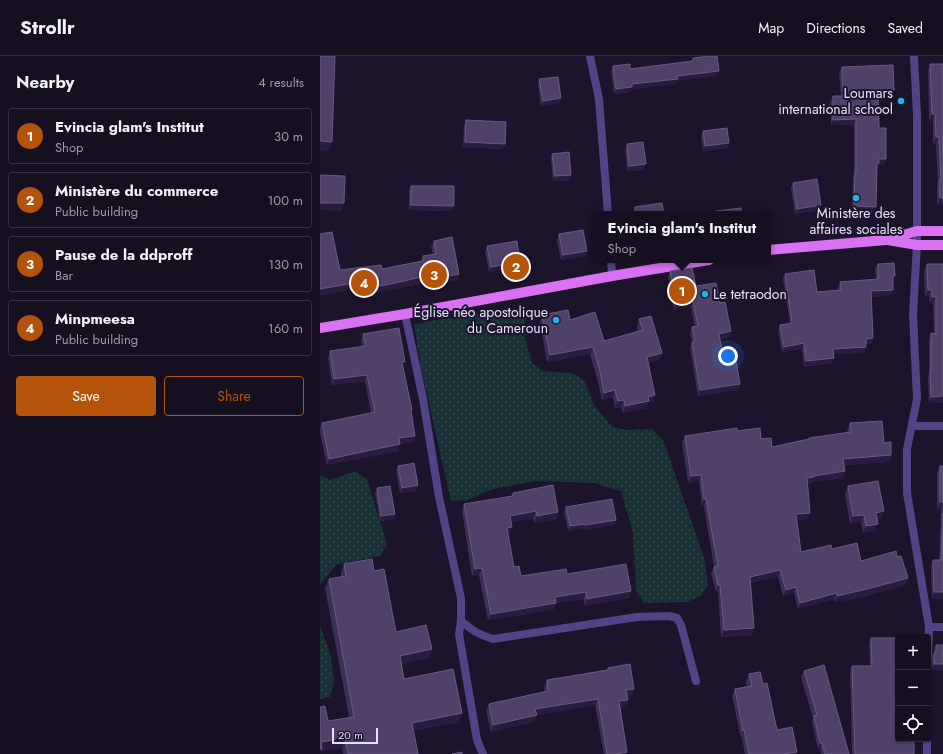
<!DOCTYPE html>
<meta charset="utf-8">
<style>
body{margin:0;font-family:Jost,sans-serif;background:#1e1829;color:#f1f3f6}
.controls{position:absolute;right:12px;bottom:12px;display:grid;overflow:hidden;border-radius:4px;box-shadow:0 1px 3px #0004}
.controls button{width:36px;height:36px;display:grid;place-items:center;padding:0;border:0;border-bottom:1px solid #342f3e;background:#150f20;color:#f1f3f6;font:20px sans-serif}
.scale{position:absolute;left:12px;bottom:10px;width:46px;box-sizing:border-box;padding-left:4px;border:2px solid #e8e0fc;border-top:0;font-size:11px;line-height:14px;white-space:nowrap;color:#e8e0fc;-webkit-text-stroke:3px #1c142b;paint-order:stroke}
.you{position:absolute;left:408px;top:300px;width:14px;height:14px;margin:-10px;border:3px solid #fff;border-radius:50%;background:#1a73e8;box-shadow:0 0 0 6px #1a73e833}
.badge{display:grid;place-items:center;width:26px;height:26px;border-radius:50%;background:#b45309;color:#fff;font-size:13px;font-weight:700}
.pin{position:absolute;translate:-50% -50%;border:2px solid #fff;box-shadow:0 1px 4px #0006}
.popup{position:absolute;left:273px;top:155px;width:178px;height:52px;box-sizing:border-box;display:grid;place-content:center;border-radius:4px;background:#150f20;filter:drop-shadow(0 1px 3px #0005);font-size:13px;white-space:nowrap;color:#9d9ca5}
.popup b{font-size:15px;color:#f1f3f6}
.popup::after{content:'';position:absolute;left:50%;top:100%;margin-left:-8px;border:8px solid transparent;border-top-color:#150f20}
.list{margin:0;padding:0;list-style:none}
h2{display:flex;justify-content:space-between;align-items:center;height:52px;margin:0;padding:0 16px;font-size:17px}
h2 small{font-size:13px;font-weight:400;color:#9d9ca5}
.list li{display:grid;grid-template-columns:26px 1fr auto;gap:12px;align-items:center;box-sizing:border-box;height:56px;margin:0 8px 8px;padding:0 8px;border:1px solid #342f3e;border-radius:4px}
.list b{display:block;font-size:15px;white-space:nowrap}
.list p{margin:0;font-size:13px;white-space:nowrap;color:#9d9ca5}
.list em{font-size:13px;font-style:normal;color:#9d9ca5}
.actions{display:flex;gap:8px;padding:12px 16px}
.actions a{flex:1;padding:9px 0;border:1px solid #b45309;border-radius:4px;text-align:center;font-size:14px;color:#b45309}
.actions .main{background:#b45309;color:#fff}
.icon{flex:none;width:22px;height:22px;fill:none;stroke:currentColor;stroke-width:2;stroke-linecap:round;stroke-linejoin:round}
.map{position:relative;flex:none;width:623px;height:698px;overflow:hidden}
header{display:flex;align-items:center;gap:24px;box-sizing:border-box;height:56px;padding:0 20px;background:#150f20;border-bottom:1px solid #342f3e}
header strong{font-size:19px}
nav{display:flex;gap:22px;margin-inline-start:auto;font-size:14px}
main{display:flex}
aside{flex:1;background:#150f20}
.map>svg:first-child{display:block}
.green{fill:url(#green-dots)}
.lines{fill:none;stroke-linecap:round;stroke-linejoin:round}
.street{stroke:#514386;stroke-width:8}
.primary{stroke:#d971f3;stroke-width:10}
.wall{fill:#3e2e56}
.shaded-wall{fill:#291c3e}
.building{fill:#504168;stroke:#685a7f}
.poi-dot{fill:#1db4ec;stroke:#1c142b;stroke-width:1.5}
.labels{text-anchor:middle;stroke-width:4;stroke-linejoin:round;paint-order:stroke}
.poi-label{font-size:14px;fill:#e8e0fc;stroke:#1c142b;text-anchor:end}
</style>
<header>
<strong>Strollr</strong>
<nav><a>Map</a><a>Directions</a><a>Saved</a></nav>
</header>
<main>
<aside>
<h2>Nearby<small>4 results</small></h2>
<ul class="list">
<li><span class="badge">1</span><div><b>Evincia glam's Institut</b><p>Shop</p></div><em>30 m</em></li>
<li><span class="badge">2</span><div><b>Ministère du commerce</b><p>Public building</p></div><em>100 m</em></li>
<li><span class="badge">3</span><div><b>Pause de la ddproff</b><p>Bar</p></div><em>130 m</em></li>
<li><span class="badge">4</span><div><b>Minpmeesa</b><p>Public building</p></div><em>160 m</em></li>
</ul>
<div class="actions"><a class="main">Save</a><a>Share</a></div>
</aside>
<div class="map">
<svg width="623" height="698" viewBox="0 0 623 698">
<defs>
<pattern id="green-dots" width="8" height="8" patternUnits="userSpaceOnUse"><rect width="8" height="8" fill="#173135"/><path d="M2 2h.1M6 6h.1" fill="none" stroke="#2e4549" stroke-width="1.8" stroke-linecap="round"/></pattern>
</defs>
<rect width="100%" height="100%" fill="#1c142b"/>
<g class="green">
<path d="M 206,253 L 205,281 L 212,307 L 223,315 L 252,317 L 264,324 L 274,349 L 291,370 L 305,374 L 332,373 L 343,384 L 384,501 L 388,528 L 381,540 L 367,546 L 324,547 L 316,535 L 313,476 L 301,435 L 274,427 L 216,425 L 173,433 L 147,444 L 131,445 L 101,312 L 94,268 L 140,260 Z"/>
<path d="M 35,415 L 47,423 L 67,488 L 60,500 L 16,509 L 0,529 L 0,419 L 10,424 Z"/>
<path d="M 0,570 L 11,600 L 14,627 L 10,641 L 0,643 Z"/>
</g>
<g class="lines">
<g class="street">
<path d="M 270,0 L 279,43 L 288,158"/>
<path d="M 594,0 L 597,59 L 597,189 L 593,258 L 597,343 L 587,393 L 587,437 L 609,571 L 608,601"/>
<path d="M 291,204 L 292,220"/>
<path d="M 85,258 L 103,343 L 119,441 L 141,542 L 141,565 L 139,578 L 157,684 L 163,698"/>
<path d="M 592,370 L 623,370"/>
<path d="M 141,565 C 152,574 159,579 173,583 L 317,561 L 349,560 L 357,562 L 361,569 L 376,625"/>
<path d="M 609,571 L 623,571"/>
<path d="M 607,683 L 607,698"/>
</g>
<g class="primary">
<path d="M 568,184 L 597,189 L 623,189"/>
<path d="M 448,194 L 566,184 L 597,175 L 623,175"/>
<path d="M 0,272 L 85,258 L 292,220 L 389,204"/>
</g>
</g>
<g class="wall">
<path d="M 373,2 L 397,20 L 357,25 L 356,28 L 311,33 L 310,36 L 294,38 L 291,15 L 293,10 L 310,13 L 372,5 Z"/>
<path d="M 610,8 L 623,8 L 623,148 L 617,149 L 617,131 L 618,127 L 616,88 L 613,88 L 613,65 L 609,65 L 608,15 Z"/>
<path d="M 522,11 L 574,34 L 572,40 L 558,41 L 559,72 L 564,109 L 558,109 L 557,113 L 556,151 L 554,157 L 532,156 L 533,121 L 534,118 L 534,69 L 511,69 L 510,46 L 513,40 L 521,40 L 519,17 Z"/>
<path d="M 219,23 L 241,42 L 239,47 L 221,50 L 218,29 Z"/>
<path d="M 146,64 L 185,88 L 183,93 L 143,91 L 144,70 Z"/>
<path d="M 383,75 L 408,92 L 383,95 L 381,80 Z"/>
<path d="M 307,88 L 324,114 L 307,115 L 305,93 Z"/>
<path d="M 232,98 L 251,119 L 250,124 L 233,125 L 231,103 Z"/>
<path d="M 473,127 L 499,154 L 475,158 L 471,132 Z"/>
<path d="M 91,130 L 132,155 L 89,154 L 89,135 Z"/>
<path d="M 315,151 L 344,158 L 313,158 L 313,156 Z"/>
<path d="M 0,178 L 20,214 L 62,213 L 101,205 L 103,200 L 113,198 L 111,191 L 114,185 L 139,218 L 137,224 L 105,230 L 104,227 L 64,235 L 38,238 L 38,232 L 0,239 Z"/>
<path d="M 239,178 L 267,195 L 265,200 L 241,204 L 237,184 Z"/>
<path d="M 167,190 L 199,212 L 169,216 L 165,195 Z"/>
<path d="M 558,208 L 573,226 L 571,239 L 551,241 L 553,282 L 551,288 L 546,288 L 544,297 L 514,298 L 512,307 L 484,311 L 482,293 L 462,296 L 458,275 L 460,269 L 470,268 L 463,223 L 465,218 L 497,236 L 518,234 L 518,231 L 520,226 L 556,223 L 555,213 Z"/>
<path d="M 607,208 L 623,208 L 623,347 L 609,347 L 608,321 L 609,318 L 609,284 L 611,277 L 614,277 L 613,248 L 610,248 L 609,240 L 605,241 L 604,215 Z"/>
<path d="M 350,215 L 376,230 L 400,247 L 409,281 L 400,283 L 403,300 L 420,328 L 418,334 L 378,340 L 370,292 L 372,286 L 370,277 L 372,271 L 375,270 L 371,251 L 354,254 L 348,221 Z"/>
<path d="M 222,259 L 250,264 L 284,285 L 318,276 L 317,271 L 319,263 L 342,297 L 339,304 L 328,307 L 335,339 L 333,346 L 328,347 L 326,352 L 303,357 L 301,351 L 295,352 L 293,341 L 282,344 L 277,322 L 270,298 L 227,306 L 220,266 Z"/>
<path d="M 43,278 L 83,311 L 92,354 L 91,355 L 95,380 L 93,386 L 80,388 L 78,395 L 7,409 L 0,376 L 0,372 L 2,367 L 51,357 L 45,325 L 12,329 L 8,302 L 10,295 L 42,291 L 41,284 Z"/>
<path d="M 530,367 L 564,387 L 571,399 L 569,406 L 524,409 L 523,422 L 492,426 L 491,428 L 488,428 L 488,463 L 477,464 L 481,496 L 512,493 L 541,505 L 577,501 L 588,522 L 585,529 L 545,540 L 515,546 L 514,543 L 478,553 L 474,537 L 463,540 L 458,521 L 431,527 L 432,579 L 401,581 L 398,535 L 396,536 L 391,517 L 394,511 L 384,450 L 382,450 L 379,425 L 368,427 L 362,386 L 365,380 L 417,375 L 441,383 L 452,391 L 489,384 L 489,382 L 528,376 L 527,374 Z"/>
<path d="M 78,410 L 98,429 L 96,435 L 80,437 L 76,415 Z"/>
<path d="M 620,410 L 623,410 L 623,543 L 612,543 L 611,511 L 613,504 L 619,504 L 621,453 L 617,453 L 617,417 Z"/>
<path d="M 528,430 L 561,463 L 557,463 L 555,475 L 543,477 L 541,466 L 530,468 L 525,438 Z"/>
<path d="M 57,432 L 75,458 L 73,463 L 60,465 L 55,437 Z"/>
<path d="M 193,437 L 238,456 L 236,463 L 214,467 L 213,462 L 191,466 L 190,478 L 188,478 L 194,511 L 201,520 L 247,518 L 311,535 L 309,542 L 265,550 L 263,543 L 236,547 L 233,554 L 168,564 L 159,519 L 152,520 L 142,455 L 144,448 L 191,440 Z"/>
<path d="M 246,451 L 296,464 L 294,469 L 264,474 L 263,472 L 248,475 L 244,456 Z"/>
<path d="M 24,508 L 54,515 L 76,576 L 112,593 L 109,602 L 81,608 L 84,623 L 139,666 L 93,675 L 98,698 L 23,698 L 22,692 L 1,695 L 8,665 L 29,661 L 5,532 L 9,523 L 21,520 L 21,517 Z"/>
<path d="M 551,582 L 576,649 L 581,685 L 594,698 L 532,698 L 530,616 L 532,610 L 550,610 L 549,588 Z"/>
<path d="M 616,589 L 623,589 L 612,614 L 611,605 Z"/>
<path d="M 288,612 L 314,633 L 312,639 L 307,640 L 308,644 L 305,650 L 300,651 L 307,696 L 307,698 L 284,698 L 275,649 L 217,659 L 214,666 L 171,676 L 166,655 L 169,648 L 225,636 L 224,631 L 227,624 L 287,614 Z"/>
<path d="M 484,615 L 529,698 L 501,698 L 500,693 L 498,693 L 492,666 L 493,662 L 481,621 Z"/>
<path d="M 429,618 L 457,674 L 476,698 L 425,698 L 422,682 L 421,682 L 412,640 L 415,633 L 427,630 L 426,626 Z"/>
</g>
<g class="shaded-wall">
<path d="M 399,15 L 397,20 L 357,25 L 356,28 L 311,33 L 310,36 L 294,38 L 296,33 L 312,28 L 357,20 Z"/>
<path d="M 574,34 L 572,40 L 555,41 L 558,35 Z"/>
<path d="M 241,42 L 239,47 L 221,50 L 223,45 Z"/>
<path d="M 612,58 L 615,58 L 613,65 L 609,65 Z"/>
<path d="M 536,63 L 534,69 L 511,69 L 513,64 Z"/>
<path d="M 616,81 L 619,81 L 616,88 L 613,88 Z"/>
<path d="M 0,85 L 12,86 L 8,96 L 0,95 Z"/>
<path d="M 145,86 L 185,88 L 183,93 L 143,91 Z"/>
<path d="M 409,87 L 408,92 L 383,95 L 385,90 Z"/>
<path d="M 559,103 L 566,103 L 564,109 L 558,109 L 557,113 L 555,113 Z"/>
<path d="M 326,108 L 324,114 L 307,115 L 309,110 Z"/>
<path d="M 251,119 L 250,124 L 233,125 L 235,120 Z"/>
<path d="M 620,142 L 623,142 L 623,148 L 617,149 Z"/>
<path d="M 0,147 L 24,147 L 21,155 L 0,154 Z"/>
<path d="M 91,149 L 134,150 L 132,155 L 89,154 Z"/>
<path d="M 501,149 L 499,154 L 475,158 L 477,153 Z"/>
<path d="M 534,150 L 556,151 L 554,157 L 532,156 Z"/>
<path d="M 267,195 L 265,200 L 241,204 L 243,199 Z"/>
<path d="M 200,206 L 199,212 L 169,216 L 171,211 Z"/>
<path d="M 139,218 L 137,224 L 105,230 L 107,224 Z"/>
<path d="M 106,220 L 104,227 L 64,235 L 38,238 L 41,232 Z"/>
<path d="M 40,226 L 38,232 L 0,239 L 0,233 Z"/>
<path d="M 573,234 L 571,239 L 549,241 L 551,235 Z"/>
<path d="M 608,234 L 612,234 L 609,240 L 605,241 Z"/>
<path d="M 612,241 L 616,241 L 613,248 L 610,248 Z"/>
<path d="M 373,245 L 371,251 L 354,254 L 356,248 Z"/>
<path d="M 411,275 L 409,281 L 397,283 L 399,278 Z"/>
<path d="M 553,282 L 551,288 L 544,288 L 546,283 Z"/>
<path d="M 484,287 L 482,293 L 462,296 L 464,291 Z"/>
<path d="M 273,291 L 270,298 L 227,306 L 230,299 Z"/>
<path d="M 546,291 L 544,297 L 511,298 L 513,293 Z"/>
<path d="M 342,297 L 339,304 L 324,308 L 327,301 Z"/>
<path d="M 514,302 L 512,307 L 484,311 L 486,305 Z"/>
<path d="M 47,319 L 45,325 L 12,329 L 14,323 Z"/>
<path d="M 420,328 L 418,334 L 378,340 L 380,334 Z"/>
<path d="M 295,334 L 293,341 L 282,344 L 284,337 Z"/>
<path d="M 335,339 L 333,346 L 328,347 L 326,352 L 303,357 L 305,350 L 328,341 Z"/>
<path d="M 623,340 L 623,347 L 609,347 L 611,341 Z"/>
<path d="M 304,344 L 301,351 L 295,352 L 298,345 Z"/>
<path d="M 95,380 L 93,386 L 77,388 L 79,382 Z"/>
<path d="M 80,388 L 78,395 L 7,409 L 9,403 Z"/>
<path d="M 571,399 L 569,406 L 521,409 L 523,403 Z"/>
<path d="M 525,415 L 523,422 L 492,426 L 491,428 L 485,429 L 487,422 L 494,420 Z"/>
<path d="M 381,419 L 379,425 L 368,427 L 371,420 Z"/>
<path d="M 98,429 L 96,435 L 80,437 L 82,432 Z"/>
<path d="M 384,443 L 386,443 L 384,450 L 382,450 Z"/>
<path d="M 620,446 L 623,446 L 621,453 L 617,453 Z"/>
<path d="M 216,455 L 213,462 L 188,467 L 190,460 Z"/>
<path d="M 564,455 L 561,463 L 553,464 L 556,457 Z"/>
<path d="M 238,456 L 236,463 L 214,467 L 217,460 Z"/>
<path d="M 490,457 L 488,463 L 474,464 L 476,458 Z"/>
<path d="M 75,458 L 73,463 L 60,465 L 61,460 Z"/>
<path d="M 544,459 L 541,466 L 530,468 L 533,460 Z"/>
<path d="M 296,464 L 294,469 L 264,474 L 265,469 Z"/>
<path d="M 265,468 L 263,472 L 248,475 L 250,470 Z"/>
<path d="M 558,468 L 555,475 L 543,477 L 546,470 Z"/>
<path d="M 192,471 L 190,478 L 185,479 L 187,472 Z"/>
<path d="M 162,512 L 159,519 L 152,520 L 155,513 Z"/>
<path d="M 460,514 L 458,521 L 428,528 L 430,521 Z"/>
<path d="M 588,522 L 585,529 L 545,540 L 515,546 L 517,540 Z"/>
<path d="M 398,529 L 400,529 L 398,535 L 396,536 Z"/>
<path d="M 476,531 L 474,537 L 463,540 L 466,534 Z"/>
<path d="M 311,535 L 309,542 L 265,550 L 267,543 Z"/>
<path d="M 266,536 L 263,543 L 236,547 L 233,554 L 168,564 L 171,558 L 235,541 Z"/>
<path d="M 614,536 L 623,536 L 623,543 L 612,543 Z"/>
<path d="M 517,537 L 514,543 L 478,553 L 480,547 Z"/>
<path d="M 434,572 L 432,579 L 401,581 L 404,574 Z"/>
<path d="M 112,593 L 109,602 L 77,609 L 80,600 Z"/>
<path d="M 614,608 L 623,608 L 623,614 L 612,614 Z"/>
<path d="M 314,633 L 312,639 L 304,641 L 306,634 Z"/>
<path d="M 278,643 L 275,649 L 213,660 L 215,653 Z"/>
<path d="M 575,643 L 578,643 L 578,649 L 572,649 Z"/>
<path d="M 308,644 L 305,650 L 297,652 L 299,645 Z"/>
<path d="M 142,657 L 139,666 L 89,676 L 92,667 Z"/>
<path d="M 217,659 L 214,666 L 171,676 L 173,669 Z"/>
<path d="M 424,674 L 422,682 L 421,682 L 423,675 Z"/>
<path d="M 25,682 L 22,692 L 1,695 L 0,698 L 0,689 L 1,686 Z"/>
<path d="M 500,687 L 502,687 L 500,693 L 498,693 Z"/>
<path d="M 307,696 L 307,698 L 296,698 Z"/>
<path d="M 477,696 L 476,698 L 464,698 Z"/>
</g>
<g class="building">
<path d="M 0,0 L 15,0 L 12,86 L 0,85 Z"/>
<path d="M 390,0 L 397,0 L 399,15 L 357,20 L 358,23 L 312,28 L 312,31 L 296,33 L 293,10 L 310,8 L 310,13 L 373,5 L 373,2 Z"/>
<path d="M 610,8 L 623,8 L 623,142 L 620,142 L 619,124 L 621,124 L 619,81 L 616,81 L 615,58 L 612,58 Z"/>
<path d="M 573,9 L 574,34 L 558,35 L 559,72 L 566,72 L 566,103 L 559,103 L 559,107 L 557,107 L 556,151 L 534,150 L 535,115 L 536,116 L 536,63 L 513,64 L 513,40 L 523,40 L 522,11 Z"/>
<path d="M 238,21 L 241,42 L 223,45 L 219,23 Z"/>
<path d="M 146,64 L 186,66 L 185,88 L 145,86 Z"/>
<path d="M 407,72 L 409,87 L 385,90 L 383,75 Z"/>
<path d="M 323,86 L 326,108 L 309,110 L 307,88 Z"/>
<path d="M 249,96 L 251,119 L 235,120 L 232,98 Z"/>
<path d="M 0,119 L 25,120 L 24,147 L 0,147 Z"/>
<path d="M 497,123 L 501,149 L 477,153 L 473,127 Z"/>
<path d="M 91,130 L 134,130 L 134,150 L 91,149 Z"/>
<path d="M 342,147 L 344,158 L 316,158 L 315,151 Z"/>
<path d="M 421,152 L 421,158 L 397,158 L 396,155 Z"/>
<path d="M 263,174 L 267,195 L 243,199 L 239,178 Z"/>
<path d="M 12,176 L 20,214 L 61,209 L 62,213 L 103,205 L 103,200 L 116,198 L 114,185 L 132,181 L 139,218 L 107,224 L 106,220 L 66,229 L 41,232 L 40,226 L 0,233 L 0,178 Z"/>
<path d="M 197,185 L 200,206 L 171,211 L 167,190 Z"/>
<path d="M 574,207 L 575,220 L 573,220 L 573,234 L 551,235 L 553,282 L 546,283 L 546,291 L 513,293 L 514,302 L 486,305 L 484,287 L 464,291 L 460,269 L 472,267 L 465,218 L 494,214 L 497,236 L 521,234 L 520,226 L 558,223 L 558,208 Z"/>
<path d="M 607,208 L 623,208 L 623,340 L 611,341 L 610,314 L 611,314 L 611,277 L 616,278 L 616,241 L 612,241 L 612,234 L 608,234 Z"/>
<path d="M 372,212 L 376,230 L 396,227 L 400,247 L 405,246 L 411,275 L 399,278 L 403,300 L 415,298 L 420,328 L 380,334 L 372,286 L 375,286 L 372,271 L 378,270 L 373,245 L 356,248 L 350,215 Z"/>
<path d="M 248,254 L 250,264 L 275,256 L 284,285 L 323,274 L 319,263 L 331,260 L 342,297 L 327,301 L 335,339 L 328,341 L 329,345 L 305,350 L 304,344 L 298,345 L 295,334 L 284,337 L 280,315 L 273,291 L 230,299 L 222,259 Z"/>
<path d="M 79,272 L 85,306 L 82,306 L 92,354 L 91,354 L 95,380 L 79,382 L 80,388 L 9,403 L 2,367 L 55,356 L 47,319 L 14,323 L 10,295 L 46,290 L 43,278 Z"/>
<path d="M 562,365 L 564,387 L 571,386 L 571,399 L 523,403 L 525,415 L 494,420 L 494,421 L 487,422 L 490,457 L 476,458 L 481,496 L 511,489 L 512,493 L 537,487 L 541,505 L 576,495 L 577,501 L 581,500 L 588,522 L 547,533 L 517,540 L 517,537 L 480,547 L 476,531 L 466,534 L 460,514 L 430,521 L 434,572 L 404,574 L 400,529 L 398,529 L 394,511 L 398,510 L 386,443 L 384,443 L 381,419 L 371,420 L 365,380 L 417,372 L 417,375 L 440,372 L 441,383 L 451,382 L 452,391 L 489,383 L 489,382 L 531,376 L 530,367 Z"/>
<path d="M 94,407 L 98,429 L 82,432 L 78,410 Z"/>
<rect x="620" y="410" width="3" height="36"/>
<path d="M 558,425 L 564,455 L 556,457 L 558,468 L 546,470 L 544,459 L 533,460 L 528,430 Z"/>
<path d="M 233,429 L 238,456 L 217,460 L 216,455 L 190,460 L 192,471 L 187,472 L 194,511 L 199,510 L 201,520 L 246,513 L 247,518 L 306,508 L 311,535 L 267,543 L 266,536 L 235,541 L 236,547 L 171,558 L 162,512 L 155,513 L 144,448 L 193,440 L 193,437 Z"/>
<path d="M 70,430 L 75,458 L 61,460 L 57,432 Z"/>
<path d="M 292,443 L 296,464 L 265,469 L 265,468 L 250,470 L 246,451 Z"/>
<path d="M 623,457 L 623,536 L 614,536 L 613,504 L 621,504 Z"/>
<path d="M 52,503 L 54,515 L 64,513 L 76,576 L 106,569 L 112,593 L 80,600 L 84,623 L 133,613 L 142,657 L 92,667 L 98,698 L 28,698 L 25,682 L 1,686 L 2,693 L 0,693 L 0,651 L 5,650 L 8,665 L 34,661 L 9,523 L 26,520 L 24,508 Z"/>
<path d="M 551,582 L 578,582 L 578,643 L 575,643 L 578,667 L 578,683 L 580,683 L 581,685 L 594,686 L 594,698 L 535,698 L 532,610 L 552,610 Z"/>
<path d="M 616,589 L 623,589 L 623,608 L 614,608 L 614,599 L 616,595 Z"/>
<path d="M 310,608 L 314,633 L 306,634 L 308,644 L 299,645 L 307,696 L 296,698 L 287,698 L 278,643 L 215,653 L 217,659 L 173,669 L 169,648 L 228,635 L 227,624 L 288,614 L 288,612 Z"/>
<path d="M 504,609 L 529,698 L 512,698 L 511,697 L 505,698 L 502,687 L 500,687 L 494,660 L 497,659 L 484,615 Z"/>
<path d="M 440,616 L 443,628 L 447,627 L 457,674 L 472,671 L 477,696 L 464,698 L 429,698 L 424,674 L 423,675 L 415,633 L 432,630 L 429,618 Z"/>
<path d="M 142,696 L 142,698 L 132,698 Z"/>
</g>
<g class="poi-dot">
<circle cx="581" cy="45" r="4"/>
<circle cx="536" cy="142" r="4"/>
<circle cx="385" cy="238" r="4"/>
<circle cx="236" cy="264" r="4"/>
</g>
<g class="labels">
<g class="poi-label">
<text x="573" y="42">Loumars<tspan x="573" dy="16">international school</tspan></text>
<text x="536" y="162" text-anchor="middle">Ministère des<tspan x="536" dy="16">affaires sociales</tspan></text>
<text x="393" y="243" text-anchor="start">Le tetraodon</text>
<text x="228" y="261">Église néo apostolique<tspan x="228" dy="16">du Cameroun</tspan></text>
</g>
</g>
</svg>
<div class="controls">
<button>+</button>
<button>−</button>
<button><svg class="icon" aria-label="locate" viewBox="0 0 24 24"><circle cx="12" cy="12" r="6"/><path d="M12 2v4M12 18v4M2 12h4M18 12h4"/></svg></button>
</div>
<div class="scale">20 m</div>
<div class="you"></div>
<div class="pin badge" style="left:362px;top:235px">1</div>
<div class="popup"><b>Evincia glam's Institut</b>Shop</div>
<div class="pin badge" style="left:196px;top:211px">2</div>
<div class="pin badge" style="left:114px;top:219px">3</div>
<div class="pin badge" style="left:44px;top:227px">4</div>
</div>
</main>
